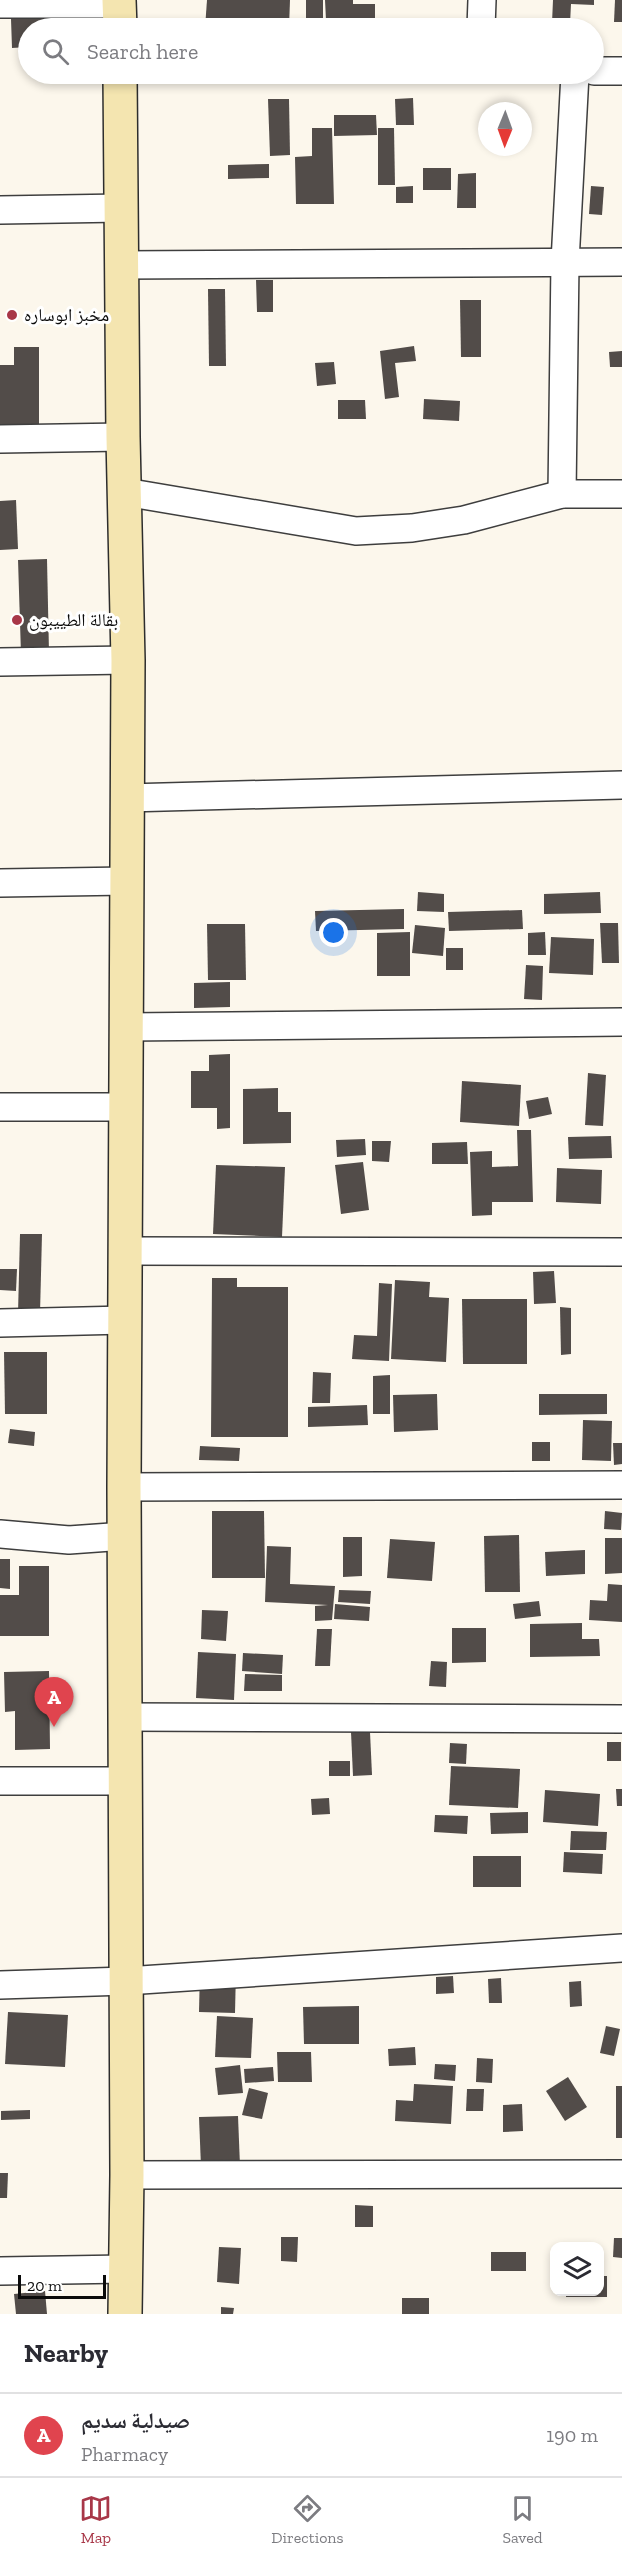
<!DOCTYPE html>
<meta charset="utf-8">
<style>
body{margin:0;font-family:"Zilla Slab","Noto Naskh Arabic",serif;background:#f7f7f7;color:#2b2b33}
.controls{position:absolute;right:18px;bottom:18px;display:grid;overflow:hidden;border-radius:12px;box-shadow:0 3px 9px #0003}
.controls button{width:54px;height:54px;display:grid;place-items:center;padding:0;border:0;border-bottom:2px solid #e1e1e2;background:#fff;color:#2b2b33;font:30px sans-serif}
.compass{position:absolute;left:478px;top:102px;width:54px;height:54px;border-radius:50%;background:#fff;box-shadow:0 3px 9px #0003;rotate:181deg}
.scale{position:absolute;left:18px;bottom:15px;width:88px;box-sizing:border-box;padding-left:6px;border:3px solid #0b0b0b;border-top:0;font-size:16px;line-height:21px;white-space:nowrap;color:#0b0b0b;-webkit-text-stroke:4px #fff;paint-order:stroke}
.you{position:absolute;left:334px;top:933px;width:21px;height:21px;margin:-15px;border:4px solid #fff;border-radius:50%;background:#1a73e8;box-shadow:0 0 0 9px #1a73e833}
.badge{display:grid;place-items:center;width:39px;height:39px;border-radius:50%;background:#a83748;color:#fff;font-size:20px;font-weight:700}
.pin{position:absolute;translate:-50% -50px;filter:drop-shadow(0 2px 3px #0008)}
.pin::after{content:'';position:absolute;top:32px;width:21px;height:18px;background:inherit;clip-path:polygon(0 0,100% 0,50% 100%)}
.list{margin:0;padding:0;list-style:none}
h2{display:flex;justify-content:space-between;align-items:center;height:78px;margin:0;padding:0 24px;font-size:26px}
h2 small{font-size:20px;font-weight:400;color:#7c7c81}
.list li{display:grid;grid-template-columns:39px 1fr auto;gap:18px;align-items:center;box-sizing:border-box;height:84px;padding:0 24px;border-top:2px solid #e1e1e2}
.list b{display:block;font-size:22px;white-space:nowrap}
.list p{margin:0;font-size:20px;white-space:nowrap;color:#7c7c81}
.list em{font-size:20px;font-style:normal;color:#7c7c81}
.icon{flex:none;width:33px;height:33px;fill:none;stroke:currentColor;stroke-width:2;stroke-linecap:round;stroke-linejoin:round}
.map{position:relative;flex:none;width:622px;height:2314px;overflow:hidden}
.search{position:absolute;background:#fff;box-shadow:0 3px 9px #0003;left:18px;right:18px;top:18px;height:66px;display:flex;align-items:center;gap:15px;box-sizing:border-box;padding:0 21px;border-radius:33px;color:#7c7c81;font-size:22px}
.sheet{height:162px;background:#fff}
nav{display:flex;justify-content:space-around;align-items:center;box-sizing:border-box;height:84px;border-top:2px solid #e1e1e2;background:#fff;font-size:16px;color:#7c7c81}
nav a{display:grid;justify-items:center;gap:3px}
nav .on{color:#a83748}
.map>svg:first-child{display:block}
.building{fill:#524c49}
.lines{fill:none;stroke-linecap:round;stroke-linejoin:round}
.minor-casing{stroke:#3e3e3e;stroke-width:30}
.secondary-casing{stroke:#2d2d2d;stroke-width:36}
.minor{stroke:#fff;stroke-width:27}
.secondary{stroke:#f4e5b0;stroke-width:33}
.poi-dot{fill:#a83748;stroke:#fff;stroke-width:2}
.labels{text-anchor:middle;stroke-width:6;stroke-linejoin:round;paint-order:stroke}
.poi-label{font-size:18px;fill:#0b0b0b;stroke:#fff;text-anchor:start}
</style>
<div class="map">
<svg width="622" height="2314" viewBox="0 0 622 2314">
<rect width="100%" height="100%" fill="#fcf7ec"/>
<g class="building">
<path d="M 207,0 L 290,0 L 289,28 L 205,28 Z"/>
<rect x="306" y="0" width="17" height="21"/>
<path d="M 325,0 L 353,0 L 353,4 L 375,4 L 375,28 L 354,28 L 354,19 L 326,20 Z"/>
<path d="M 553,0 L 594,0 L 594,5 L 571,4 L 570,24 L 552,23 Z"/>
<path d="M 615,0 L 622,0 L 622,22 L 614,22 Z"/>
<path d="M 49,17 L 50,28 L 28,28 L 28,47 L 12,48 L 11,19 Z"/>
<path d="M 413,98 L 414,125 L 396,125 L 395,99 Z"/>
<path d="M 268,99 L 289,99 L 290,155 L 270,156 Z"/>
<path d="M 334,115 L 376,115 L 377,135 L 334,136 Z"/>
<path d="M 312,128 L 332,128 L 334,204 L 296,204 L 295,157 L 312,156 Z"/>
<path d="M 378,128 L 394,128 L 395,185 L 378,185 Z"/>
<path d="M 269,164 L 269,178 L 228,179 L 228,165 Z"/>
<rect x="423" y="168" width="28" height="22"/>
<path d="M 476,173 L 476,208 L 457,208 L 458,174 Z"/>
<path d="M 413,186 L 413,203 L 396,203 L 396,187 Z"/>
<path d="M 591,186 L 604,187 L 602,215 L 589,214 Z"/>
<path d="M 256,280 L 273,280 L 273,312 L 257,312 Z"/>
<path d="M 208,289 L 225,289 L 226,366 L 209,366 Z"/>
<path d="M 460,300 L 481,300 L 481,357 L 461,357 Z"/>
<path d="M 414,346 L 416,361 L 395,363 L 399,397 L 385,399 L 380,351 Z"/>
<path d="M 14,347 L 39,347 L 39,424 L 0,424 L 0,365 L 14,365 Z"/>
<path d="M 622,351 L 622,367 L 610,367 L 609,352 Z"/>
<path d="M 334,362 L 336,384 L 317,386 L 315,363 Z"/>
<path d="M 424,399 L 460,401 L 459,421 L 423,419 Z"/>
<path d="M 338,400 L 365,400 L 366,419 L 338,419 Z"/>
<path d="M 16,500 L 18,549 L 0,550 L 0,501 Z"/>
<path d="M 47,559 L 49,653 L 21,654 L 18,560 Z"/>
<path d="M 418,892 L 444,894 L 444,912 L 417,911 Z"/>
<path d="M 600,892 L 601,913 L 544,914 L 544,894 Z"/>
<path d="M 404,909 L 404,929 L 316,931 L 315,911 Z"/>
<path d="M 522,910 L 523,929 L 449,931 L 448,912 Z"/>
<path d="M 600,923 L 618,923 L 619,963 L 602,963 Z"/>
<path d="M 207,924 L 245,924 L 246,980 L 208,980 Z"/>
<path d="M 415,925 L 445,928 L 443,956 L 412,953 Z"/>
<path d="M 410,932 L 410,976 L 377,976 L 377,933 Z"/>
<path d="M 545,932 L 546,955 L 528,955 L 528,933 Z"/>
<path d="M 551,937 L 594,939 L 593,975 L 549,973 Z"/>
<rect x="446" y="948" width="17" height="22"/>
<path d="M 526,965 L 543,966 L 542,1000 L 524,999 Z"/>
<path d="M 230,982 L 230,1007 L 194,1008 L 194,983 Z"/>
<path d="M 230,1054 L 230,1128 L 217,1129 L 217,1108 L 191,1108 L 191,1071 L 209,1071 L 209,1055 Z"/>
<path d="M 588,1073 L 606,1075 L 603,1126 L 585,1125 Z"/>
<path d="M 462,1081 L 521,1085 L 519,1126 L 460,1122 Z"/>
<path d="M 278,1088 L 278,1112 L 291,1112 L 291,1143 L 243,1144 L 243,1089 Z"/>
<path d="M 548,1097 L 552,1114 L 529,1119 L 526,1101 Z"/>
<path d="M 517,1130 L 531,1130 L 533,1202 L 492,1202 L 492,1215 L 472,1216 L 470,1152 L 492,1151 L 492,1167 L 518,1166 Z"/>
<path d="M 611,1136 L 612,1158 L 569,1159 L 568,1137 Z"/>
<path d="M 365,1139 L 366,1155 L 337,1157 L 336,1140 Z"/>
<path d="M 372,1141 L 391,1141 L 389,1162 L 372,1161 Z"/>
<path d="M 467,1142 L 468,1164 L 432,1164 L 432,1143 Z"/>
<path d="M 363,1162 L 369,1210 L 341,1214 L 335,1165 Z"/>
<path d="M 216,1165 L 285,1167 L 282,1237 L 213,1234 Z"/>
<path d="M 557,1168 L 602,1170 L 601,1204 L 556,1202 Z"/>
<path d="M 20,1234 L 42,1234 L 40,1314 L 18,1314 Z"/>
<path d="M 0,1269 L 17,1269 L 16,1291 L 0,1290 Z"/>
<path d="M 554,1271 L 556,1303 L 534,1304 L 533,1272 Z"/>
<path d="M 212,1278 L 237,1278 L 237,1287 L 288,1287 L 288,1437 L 211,1437 Z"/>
<path d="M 395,1280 L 430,1282 L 429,1297 L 449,1298 L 446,1362 L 391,1359 Z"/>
<path d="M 379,1283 L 392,1284 L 389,1361 L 352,1359 L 354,1335 L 377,1336 Z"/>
<path d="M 462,1299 L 527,1299 L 527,1364 L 463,1364 Z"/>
<path d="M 560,1307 L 571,1308 L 571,1354 L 561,1355 Z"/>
<path d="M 4,1352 L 47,1352 L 47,1414 L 5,1414 Z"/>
<path d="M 313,1372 L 331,1373 L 330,1403 L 312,1403 Z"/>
<path d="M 390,1375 L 390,1414 L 373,1414 L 373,1376 Z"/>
<path d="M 437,1394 L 438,1430 L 394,1432 L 393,1395 Z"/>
<path d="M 539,1394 L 607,1394 L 607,1414 L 539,1415 Z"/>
<path d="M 367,1405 L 368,1425 L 308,1427 L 308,1407 Z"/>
<path d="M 583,1420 L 612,1421 L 611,1461 L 582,1460 Z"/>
<path d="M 10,1429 L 35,1432 L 34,1446 L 8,1443 Z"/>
<rect x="532" y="1442" width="18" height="19"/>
<path d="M 613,1443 L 622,1443 L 622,1464 L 614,1465 Z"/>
<path d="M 200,1446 L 240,1448 L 239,1461 L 199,1460 Z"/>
<path d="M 212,1511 L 264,1511 L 265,1578 L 212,1578 Z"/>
<path d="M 605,1511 L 622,1513 L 621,1530 L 604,1529 Z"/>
<path d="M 519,1535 L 520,1592 L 485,1592 L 484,1536 Z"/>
<path d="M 343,1537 L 362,1537 L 362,1576 L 343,1577 Z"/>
<path d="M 605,1538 L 622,1538 L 622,1573 L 605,1574 Z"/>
<path d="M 390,1539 L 435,1542 L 432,1581 L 387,1578 Z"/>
<path d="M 267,1546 L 291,1547 L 290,1584 L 335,1586 L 332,1620 L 315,1621 L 315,1606 L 328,1605 L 265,1602 Z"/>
<path d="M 585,1550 L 585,1574 L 546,1576 L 545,1552 Z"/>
<path d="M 0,1559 L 10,1559 L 10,1589 L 0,1588 Z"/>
<path d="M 19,1566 L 49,1566 L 49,1636 L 0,1636 L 0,1595 L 19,1595 Z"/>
<path d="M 608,1584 L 622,1585 L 622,1622 L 589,1620 L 590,1600 L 607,1601 Z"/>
<path d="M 339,1590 L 371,1591 L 370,1604 L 338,1602 Z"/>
<path d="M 539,1601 L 541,1616 L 515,1619 L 513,1604 Z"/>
<path d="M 335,1604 L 370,1607 L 369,1621 L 334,1619 Z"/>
<path d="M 202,1610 L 228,1611 L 226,1641 L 201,1639 Z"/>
<path d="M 582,1623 L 582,1639 L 599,1639 L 600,1656 L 530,1657 L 530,1624 Z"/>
<path d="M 452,1628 L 486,1628 L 486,1662 L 452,1663 Z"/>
<path d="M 317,1629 L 332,1629 L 330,1666 L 315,1666 Z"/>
<path d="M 198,1652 L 236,1654 L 234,1700 L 196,1698 Z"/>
<path d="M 243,1653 L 283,1655 L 282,1674 L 242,1671 Z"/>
<path d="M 431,1661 L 447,1662 L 446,1687 L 429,1686 Z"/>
<path d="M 49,1671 L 50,1749 L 15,1750 L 15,1711 L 5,1712 L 4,1672 Z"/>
<path d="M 245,1674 L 282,1675 L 282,1691 L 244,1691 Z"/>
<path d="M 351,1732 L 370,1732 L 372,1775 L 353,1776 Z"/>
<rect x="607" y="1742" width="14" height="19"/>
<path d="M 450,1743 L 467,1744 L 466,1764 L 449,1763 Z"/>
<rect x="329" y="1761" width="21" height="15"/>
<path d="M 451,1766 L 520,1769 L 518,1808 L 449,1805 Z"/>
<path d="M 616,1789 L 622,1789 L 622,1806 L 617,1806 Z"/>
<path d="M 545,1790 L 600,1794 L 598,1826 L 543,1822 Z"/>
<path d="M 329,1798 L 330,1814 L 312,1815 L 311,1799 Z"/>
<path d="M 528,1812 L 528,1833 L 491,1834 L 490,1813 Z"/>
<path d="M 435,1815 L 468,1816 L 467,1834 L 434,1832 Z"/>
<path d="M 571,1831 L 607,1832 L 606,1850 L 570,1850 Z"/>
<path d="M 564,1852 L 603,1854 L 602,1874 L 563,1872 Z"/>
<rect x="473" y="1856" width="48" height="31"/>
<path d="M 200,1969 L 236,1970 L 235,2013 L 199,2012 Z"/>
<path d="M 453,1976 L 454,1993 L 436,1994 L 436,1977 Z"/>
<path d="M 501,1978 L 502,2003 L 489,2003 L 488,1979 Z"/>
<path d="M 581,1981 L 582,2006 L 570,2007 L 569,1982 Z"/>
<path d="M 359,2006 L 359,2044 L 304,2044 L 303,2007 Z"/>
<path d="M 8,2012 L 68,2015 L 65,2067 L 5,2064 Z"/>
<path d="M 217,2016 L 253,2018 L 251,2058 L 215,2057 Z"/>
<path d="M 606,2026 L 620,2029 L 614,2056 L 600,2053 Z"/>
<path d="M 415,2047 L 416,2065 L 389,2066 L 388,2049 Z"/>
<path d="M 277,2052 L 311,2052 L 312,2082 L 278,2082 Z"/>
<path d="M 477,2058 L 493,2059 L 492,2083 L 476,2082 Z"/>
<path d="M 435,2064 L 456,2065 L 455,2081 L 434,2079 Z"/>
<path d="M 240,2065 L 243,2093 L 218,2095 L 215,2068 Z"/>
<path d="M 273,2067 L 274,2081 L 245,2083 L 244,2069 Z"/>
<path d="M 568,2077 L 587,2107 L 565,2121 L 546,2091 Z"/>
<path d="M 414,2084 L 453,2086 L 451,2124 L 395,2121 L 396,2100 L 413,2101 Z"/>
<rect x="616" y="2086" width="6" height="52"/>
<path d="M 249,2088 L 268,2093 L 262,2119 L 242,2115 Z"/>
<path d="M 467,2089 L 484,2089 L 483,2111 L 466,2111 Z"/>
<path d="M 522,2104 L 523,2131 L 503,2132 L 503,2105 Z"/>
<path d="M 30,2110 L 30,2119 L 1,2120 L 1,2111 Z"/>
<path d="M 238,2116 L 240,2166 L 201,2167 L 199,2117 Z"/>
<path d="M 0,2173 L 8,2173 L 7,2198 L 0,2198 Z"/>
<path d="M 355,2205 L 373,2206 L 373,2227 L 355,2227 Z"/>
<path d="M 281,2237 L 298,2237 L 297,2262 L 281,2261 Z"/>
<path d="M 614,2238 L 622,2238 L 622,2258 L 613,2257 Z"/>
<path d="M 219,2247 L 241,2248 L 239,2284 L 217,2282 Z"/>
<rect x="491" y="2252" width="35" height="19"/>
<path d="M 600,2276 L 607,2276 L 607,2297 L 566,2297 L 566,2292 L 600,2292 Z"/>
<path d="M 45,2291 L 47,2314 L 16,2314 L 14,2294 Z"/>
<rect x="402" y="2298" width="27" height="16"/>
<path d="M 221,2307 L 234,2308 L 233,2314 L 221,2314 Z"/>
</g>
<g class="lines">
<g class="minor-casing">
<g id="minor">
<path d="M 0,4 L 119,4"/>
<path d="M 481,28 L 482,0"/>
<path d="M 594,71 L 622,71"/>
<path d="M 0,210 L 122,208"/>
<path d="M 122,265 L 622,262"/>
<path d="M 0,439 L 123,437"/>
<path d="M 125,492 L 356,531 L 412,528 L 464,520 L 562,494 L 622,494"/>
<path d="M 562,494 L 565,262 L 575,74"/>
<path d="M 0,662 L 128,660"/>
<path d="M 127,798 L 622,785"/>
<path d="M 0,883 L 127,881"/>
<path d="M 127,1027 L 622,1022"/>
<path d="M 0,1107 L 127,1107"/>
<path d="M 127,1251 L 622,1252"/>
<path d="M 0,1323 L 125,1320"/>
<path d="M 124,1487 L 622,1485"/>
<path d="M 0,1534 L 69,1540 L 125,1536"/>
<path d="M 126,1717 L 622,1719"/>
<path d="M 0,1781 L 126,1781"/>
<path d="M 0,1985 L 126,1981 L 622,1948"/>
<path d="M 127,2175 L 622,2174"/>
<path d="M 0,2271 L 125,2269"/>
</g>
</g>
<g class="secondary-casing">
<g id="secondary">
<path d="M 119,0 L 120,28"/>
<path d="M 120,74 L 123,437 L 128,660 L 124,1487 L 127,2175 L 125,2314"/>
</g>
</g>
<use href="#minor" class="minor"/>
<use href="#secondary" class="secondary"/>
</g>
<g class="poi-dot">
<circle cx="12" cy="315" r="6"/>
<circle cx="17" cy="620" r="6"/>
</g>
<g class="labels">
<g class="poi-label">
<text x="24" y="321">مخبز ابوساره</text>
<text x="29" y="626">بقالة الطييبون</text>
</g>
</g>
</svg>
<div class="controls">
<button><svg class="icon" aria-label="layers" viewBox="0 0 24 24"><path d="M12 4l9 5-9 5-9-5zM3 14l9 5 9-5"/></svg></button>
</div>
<svg class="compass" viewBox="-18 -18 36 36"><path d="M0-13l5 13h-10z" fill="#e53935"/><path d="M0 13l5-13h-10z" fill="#7c7c81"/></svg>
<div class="scale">20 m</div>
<div class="you"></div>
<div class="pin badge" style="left:54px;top:1727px;background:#e0444e">A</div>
<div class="search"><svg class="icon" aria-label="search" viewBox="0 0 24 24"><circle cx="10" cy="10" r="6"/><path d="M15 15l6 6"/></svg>Search here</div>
</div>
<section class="sheet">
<h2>Nearby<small></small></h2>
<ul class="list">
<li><span class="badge" style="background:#e0444e">A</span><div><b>صيدلية سديم</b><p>Pharmacy</p></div><em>190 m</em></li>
</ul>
</section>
<nav>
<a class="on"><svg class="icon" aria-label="map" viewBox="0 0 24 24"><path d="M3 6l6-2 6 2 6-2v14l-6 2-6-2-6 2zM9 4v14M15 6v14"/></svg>Map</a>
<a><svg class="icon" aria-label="directions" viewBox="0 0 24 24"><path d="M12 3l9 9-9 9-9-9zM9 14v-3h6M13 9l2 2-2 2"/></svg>Directions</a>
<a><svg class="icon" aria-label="saved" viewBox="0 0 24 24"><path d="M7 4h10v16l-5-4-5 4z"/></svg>Saved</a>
</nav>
